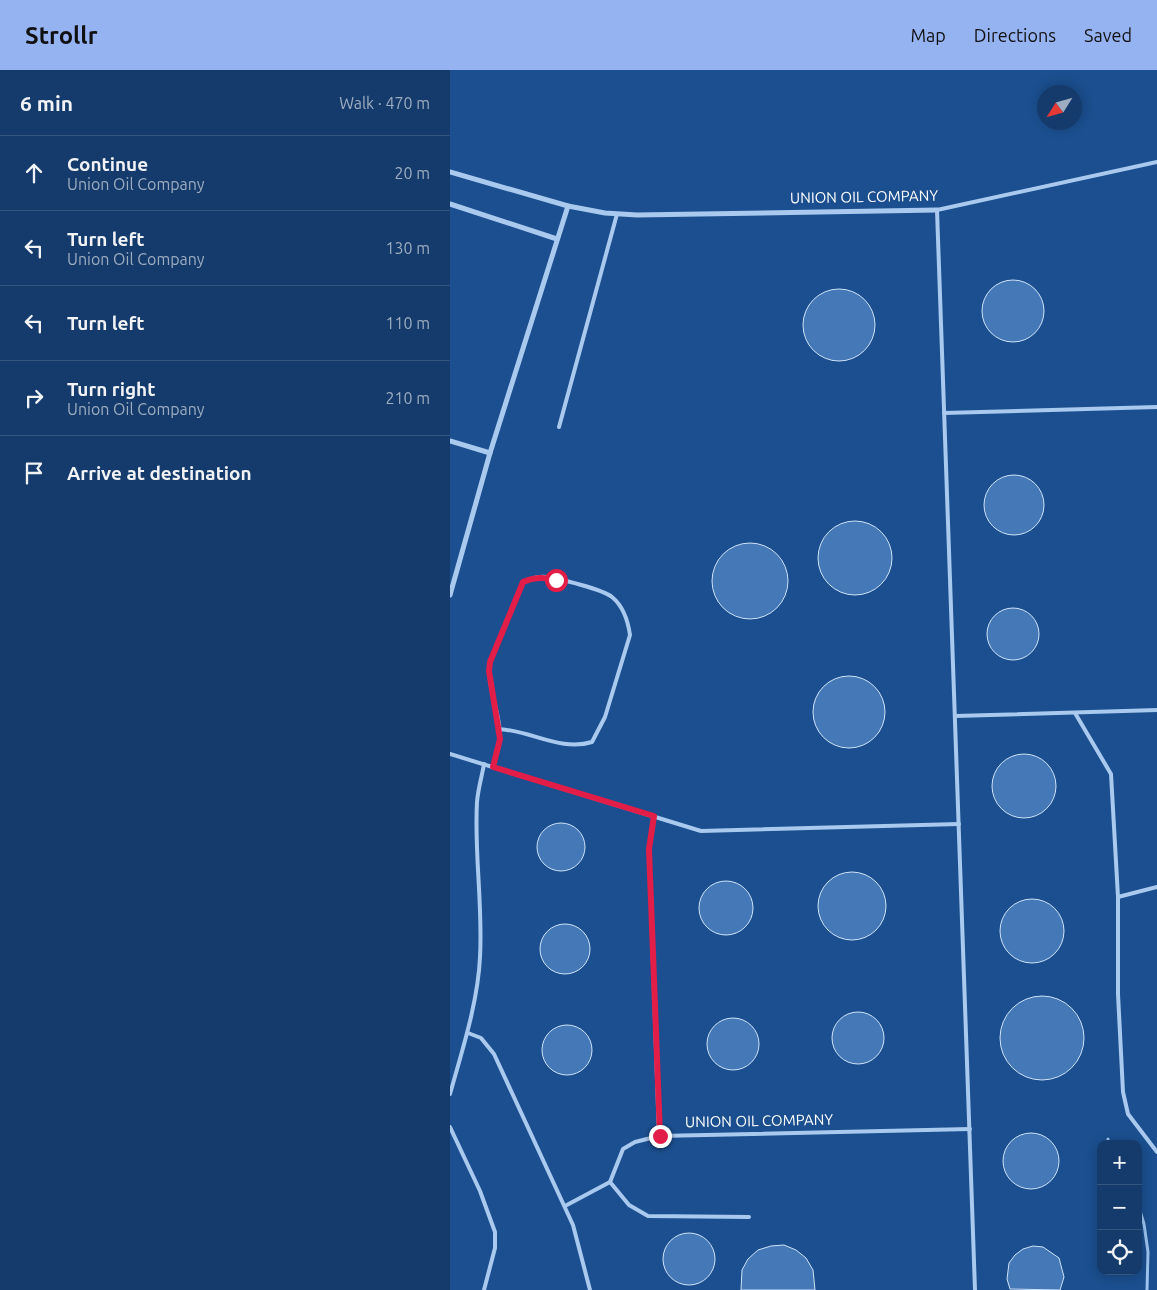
<!DOCTYPE html>
<meta charset="utf-8">
<style>
body{margin:0;font-family:Ubuntu,sans-serif;background:#214673;color:#f1f3f6}
.controls{position:absolute;right:15px;bottom:15px;display:grid;overflow:hidden;border-radius:10px;box-shadow:0 2px 12px #0003}
.controls button{width:45px;height:45px;display:grid;place-items:center;padding:0;border:0;border-bottom:1px solid #33557e;background:#143b6b;color:#f1f3f6;font:25px sans-serif}
.compass{position:absolute;left:587px;top:15px;width:45px;height:45px;border-radius:50%;background:#143b6b;box-shadow:0 2px 12px #0003;rotate:233deg}
.stop{position:absolute;width:15px;height:15px;margin:-11px;border:4px solid #e11d48;border-radius:50%;background:#fff}
.stop.end{background:#e11d48;border-color:#fff;box-shadow:0 1px 5px #0008}
.list{margin:0;padding:0;list-style:none}
h2{display:flex;justify-content:space-between;align-items:center;height:65px;margin:0;padding:0 20px;font-size:21px}
h2 small{font-size:16px;font-weight:400;color:#9dadc1}
.list li{display:grid;grid-template-columns:32px 1fr auto;gap:15px;align-items:center;box-sizing:border-box;height:75px;padding:0 20px;border-top:1px solid #33557e}
.list b{display:block;font-size:19px;white-space:nowrap}
.list p{margin:0;font-size:16px;white-space:nowrap;color:#9dadc1}
.list em{font-size:16px;font-style:normal;color:#9dadc1}
.icon{flex:none;width:28px;height:28px;fill:none;stroke:currentColor;stroke-width:2;stroke-linecap:round;stroke-linejoin:round}
.map{position:relative;flex:none;width:707px;height:1220px;overflow:hidden}
header{display:flex;align-items:center;gap:30px;box-sizing:border-box;height:70px;padding:0 25px;background:#95b2f1;color:#111}
header strong{font-size:24px}
nav{display:flex;gap:28px;margin-inline-start:auto;font-size:18px}
main{display:flex}
aside{flex:1;background:#143b6b}
.map>svg:first-child{display:block}
.lines{fill:none;stroke-linecap:round;stroke-linejoin:round}
.stream{stroke:#9cc4f0;stroke-width:3}
.building{fill:#4478b7;stroke:#cfe3fa}
.service{stroke:#a9c9ee;stroke-width:4}
.minor{stroke:#a9c9ee;stroke-width:5}
.route{stroke:#e11d48;stroke-width:6}
.labels{text-anchor:middle;stroke-width:4;stroke-linejoin:round;paint-order:stroke}
.street-label{font-size:15px;fill:#fff;stroke:#1b4f8f}
</style>
<header>
<strong>Strollr</strong>
<nav><a>Map</a><a>Directions</a><a>Saved</a></nav>
</header>
<main>
<aside>
<h2>6 min<small>Walk · 470 m</small></h2>
<ul class="list">
<li><svg class="icon" aria-label="ahead" viewBox="0 0 24 24"><path d="M12 20V5M6 11l6-6 6 6"/></svg><div><b>Continue</b><p>Union Oil Company</p></div><em>20 m</em></li>
<li><svg class="icon" aria-label="left" viewBox="0 0 24 24"><path d="M17 20v-9H6M10 6l-5 5 5 5"/></svg><div><b>Turn left</b><p>Union Oil Company</p></div><em>130 m</em></li>
<li><svg class="icon" aria-label="left" viewBox="0 0 24 24"><path d="M17 20v-9H6M10 6l-5 5 5 5"/></svg><div><b>Turn left</b></div><em>110 m</em></li>
<li><svg class="icon" aria-label="right" viewBox="0 0 24 24"><path d="M7 20v-9h11M14 6l5 5-5 5"/></svg><div><b>Turn right</b><p>Union Oil Company</p></div><em>210 m</em></li>
<li><svg class="icon" aria-label="arrive" viewBox="0 0 24 24"><path d="M6 21V4h12l-3 4 3 4H6"/></svg><div><b>Arrive at destination</b></div></li>
</ul>
</aside>
<div class="map">
<svg width="707" height="1220" viewBox="0 0 707 1220">
<rect width="100%" height="100%" fill="#1b4f8f"/>
<g class="lines">
<g class="stream">
<path d="M 658,1074 L 658,1069"/>
<path d="M 688,1134 L 694,1154 L 698,1182 L 697,1220"/>
</g>
</g>
<g class="building">
<circle cx="563" cy="241" r="31"/>
<circle cx="389" cy="255" r="36"/>
<circle cx="564" cy="435" r="30"/>
<circle cx="405" cy="488" r="37"/>
<circle cx="300" cy="511" r="38"/>
<circle cx="563" cy="564" r="26"/>
<circle cx="399" cy="642" r="36"/>
<circle cx="574" cy="716" r="32"/>
<circle cx="111" cy="777" r="24"/>
<circle cx="402" cy="836" r="34"/>
<circle cx="276" cy="838" r="27"/>
<circle cx="582" cy="861" r="32"/>
<circle cx="115" cy="879" r="25"/>
<circle cx="592" cy="968" r="42"/>
<circle cx="408" cy="968" r="26"/>
<circle cx="283" cy="974" r="26"/>
<circle cx="117" cy="980" r="25"/>
<circle cx="581" cy="1091" r="28"/>
<circle cx="239" cy="1189" r="26"/>
<path d="M 334,1175 L 346,1180 L 356,1188 L 363,1200 L 365,1220 L 291,1220 L 292,1200 L 298,1189 L 308,1180 L 321,1176 Z"/>
<path d="M 583,1176 L 593,1177 L 609,1188 L 614,1207 L 610,1220 L 560,1219 L 557,1209 L 559,1193 L 565,1185 L 573,1179 Z"/>
</g>
<g class="lines">
<g class="service">
<path d="M 494,343 L 707,337"/>
<path d="M 109,357 L 167,144"/>
<path d="M 625,643 L 661,704 L 668,827 L 668,924 L 673,1022 L 678,1044 L 707,1082"/>
<path d="M 505,646 L 707,640"/>
<path d="M 0,684 L 251,761 L 509,754"/>
<path d="M 43,697 C 45,688 49,679 50,670 C 52,646 36,618 40,592 L 73,512 C 80,509 88,506 96,507 C 108,508 154,520 162,527 C 173,536 178,551 180,565 L 155,647 L 142,672 C 111,682 80,660 48,659"/>
<path d="M 204,746 L 199,779 L 209,1066 L 520,1059"/>
<path d="M 668,827 L 707,817"/>
<path d="M 18,963 L 31,968 L 44,984 L 123,1155 L 140,1220"/>
<path d="M 0,1024 C 12,981 28,932 30,887 C 33,835 24,783 27,732 C 28,719 32,706 34,694"/>
<path d="M 0,1057 L 30,1121 L 45,1162 L 45,1178 L 34,1220"/>
<path d="M 160,1112 L 179,1135 L 198,1146 L 299,1147"/>
<path d="M 115,1136 L 160,1112 L 173,1079 L 185,1072 L 209,1066"/>
<path d="M 525,1220 L 487,140 L 707,92"/>
</g>
<g class="minor">
<path d="M 0,102 L 118,136 L 155,143 L 187,145 L 487,140"/>
<path d="M 0,134 L 107,169"/>
<path d="M 0,371 L 40,383"/>
<path d="M 0,525 L 40,383 L 118,136"/>
</g>
</g>
<g class="lines">
<path class="route" d="M 106,510 C 94,507 85,507 73,512 L 40,592 L 39,601 L 50,669 L 43,697 L 204,746 L 199,779 L 210,1066"/>
</g>
<g class="labels">
<g class="street-label">
<text transform="translate(414 127) rotate(-1)" y="5">UNION OIL COMPANY</text>
<text transform="translate(309 1051) rotate(-1)" y="5">UNION OIL COMPANY</text>
</g>
</g>
</svg>
<div class="controls">
<button>+</button>
<button>−</button>
<button><svg class="icon" aria-label="locate" viewBox="0 0 24 24"><circle cx="12" cy="12" r="6"/><path d="M12 2v4M12 18v4M2 12h4M18 12h4"/></svg></button>
</div>
<svg class="compass" viewBox="-18 -18 36 36"><path d="M0-13l5 13h-10z" fill="#e53935"/><path d="M0 13l5-13h-10z" fill="#9dadc1"/></svg>
<div class="stop" style="left:106px;top:510px"></div>
<div class="stop end" style="left:210px;top:1066px"></div>
</div>
</main>
